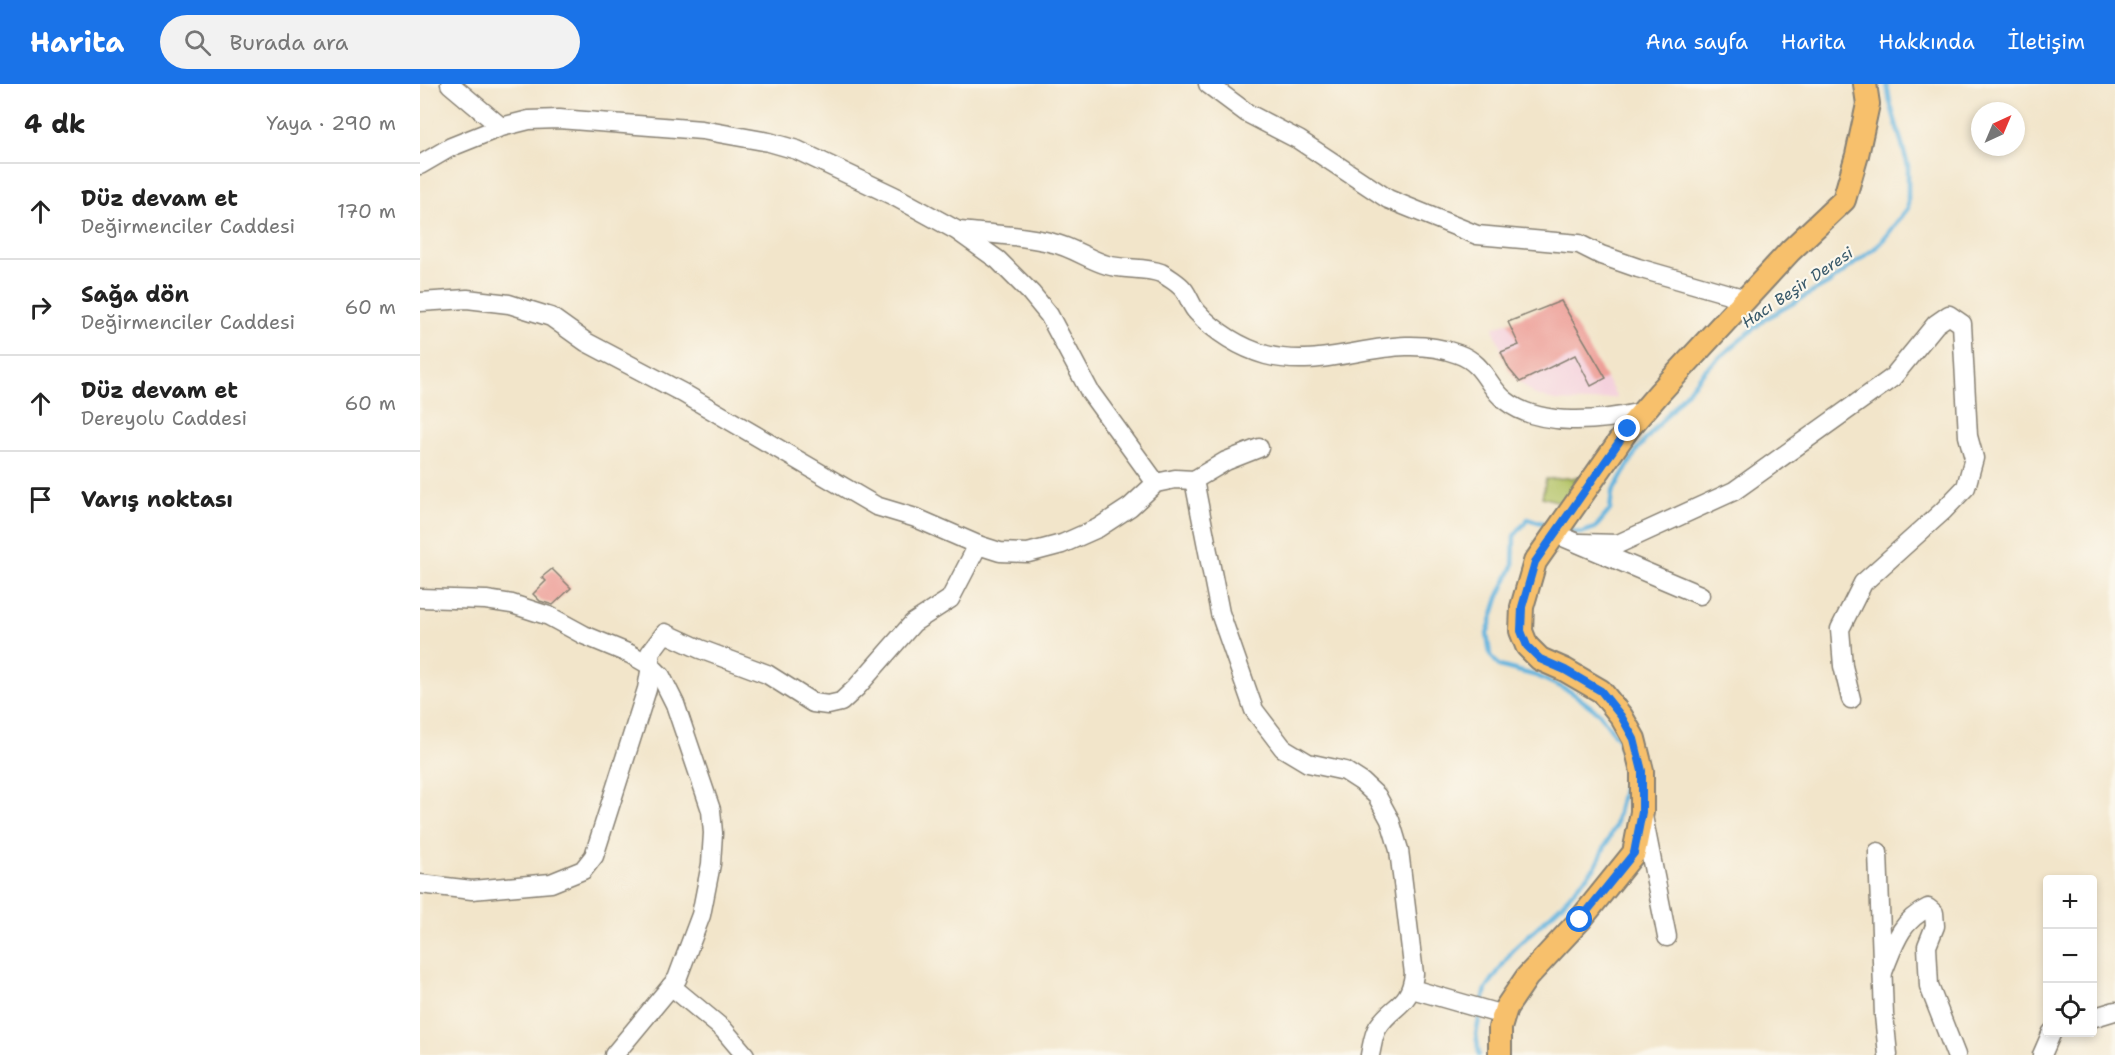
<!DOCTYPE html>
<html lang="tr">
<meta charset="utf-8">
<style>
body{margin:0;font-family:"Shantell Sans",sans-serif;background:#f2f2f2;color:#222}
.controls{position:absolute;right:18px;bottom:18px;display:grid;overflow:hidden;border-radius:6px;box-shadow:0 3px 9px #0003}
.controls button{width:54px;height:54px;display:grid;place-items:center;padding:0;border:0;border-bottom:2px solid #e0e0e0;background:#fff;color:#222;font:30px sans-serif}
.compass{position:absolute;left:1551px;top:18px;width:54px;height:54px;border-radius:50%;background:#fff;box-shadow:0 3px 9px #0003;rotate:44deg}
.stop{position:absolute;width:18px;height:18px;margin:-14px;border:4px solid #1a73e8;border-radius:50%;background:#fff}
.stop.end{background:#1a73e8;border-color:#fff;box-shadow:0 2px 6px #0008}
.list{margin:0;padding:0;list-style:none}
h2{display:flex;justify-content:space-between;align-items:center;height:78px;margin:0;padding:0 24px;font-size:26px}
h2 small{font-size:20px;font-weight:400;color:#767676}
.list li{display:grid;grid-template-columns:39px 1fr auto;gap:18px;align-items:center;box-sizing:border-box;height:96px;padding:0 24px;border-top:2px solid #e0e0e0}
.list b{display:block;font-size:22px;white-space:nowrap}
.list p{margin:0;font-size:20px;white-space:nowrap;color:#767676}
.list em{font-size:20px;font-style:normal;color:#767676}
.icon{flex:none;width:33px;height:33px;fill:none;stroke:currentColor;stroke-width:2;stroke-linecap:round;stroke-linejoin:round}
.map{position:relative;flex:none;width:1695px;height:971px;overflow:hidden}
header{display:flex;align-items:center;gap:36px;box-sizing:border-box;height:84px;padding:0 30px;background:#1a73e8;color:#fff}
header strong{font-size:28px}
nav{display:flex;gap:33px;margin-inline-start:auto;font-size:21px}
.search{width:420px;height:54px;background:#f2f2f2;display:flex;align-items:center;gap:15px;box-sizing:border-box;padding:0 21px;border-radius:33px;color:#767676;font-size:22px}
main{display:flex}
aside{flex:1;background:#fff}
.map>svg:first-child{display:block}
.built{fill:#f4cfdc}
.green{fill:#b2c265;stroke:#676f40;stroke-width:1.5}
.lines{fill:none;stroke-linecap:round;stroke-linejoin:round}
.stream{stroke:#63b4de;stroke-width:4.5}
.building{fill:#ed9f98}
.minor-casing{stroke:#878073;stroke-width:21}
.major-casing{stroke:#878073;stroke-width:26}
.minor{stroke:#fff;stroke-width:18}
.major{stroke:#f7c06c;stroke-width:22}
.route{stroke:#1a73e8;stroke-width:8}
.labels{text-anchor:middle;stroke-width:4.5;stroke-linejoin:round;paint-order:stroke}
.water-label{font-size:16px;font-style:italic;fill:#38596a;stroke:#fbf7ec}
</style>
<header>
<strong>Harita</strong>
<div class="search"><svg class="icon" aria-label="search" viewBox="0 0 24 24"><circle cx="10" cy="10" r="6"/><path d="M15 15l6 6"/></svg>Burada ara</div>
<nav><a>Ana sayfa</a><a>Harita</a><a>Hakkında</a><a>İletişim</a></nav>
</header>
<main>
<aside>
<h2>4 dk<small>Yaya · 290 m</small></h2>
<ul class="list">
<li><svg class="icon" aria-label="ahead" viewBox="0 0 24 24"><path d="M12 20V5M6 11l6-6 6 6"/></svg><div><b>Düz devam et</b><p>Değirmenciler Caddesi</p></div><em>170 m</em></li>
<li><svg class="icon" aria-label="right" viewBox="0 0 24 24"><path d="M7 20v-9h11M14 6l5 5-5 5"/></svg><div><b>Sağa dön</b><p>Değirmenciler Caddesi</p></div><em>60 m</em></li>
<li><svg class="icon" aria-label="ahead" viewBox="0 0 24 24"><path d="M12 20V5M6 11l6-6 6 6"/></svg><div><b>Düz devam et</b><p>Dereyolu Caddesi</p></div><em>60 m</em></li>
<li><svg class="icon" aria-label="arrive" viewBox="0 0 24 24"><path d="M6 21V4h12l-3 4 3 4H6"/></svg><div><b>Varış noktası</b></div></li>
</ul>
</aside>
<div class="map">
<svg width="1695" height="971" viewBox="0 0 1695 971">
<rect width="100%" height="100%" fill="#fbf7ec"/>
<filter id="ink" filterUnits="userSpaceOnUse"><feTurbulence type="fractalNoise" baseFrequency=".0167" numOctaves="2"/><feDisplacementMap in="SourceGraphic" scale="12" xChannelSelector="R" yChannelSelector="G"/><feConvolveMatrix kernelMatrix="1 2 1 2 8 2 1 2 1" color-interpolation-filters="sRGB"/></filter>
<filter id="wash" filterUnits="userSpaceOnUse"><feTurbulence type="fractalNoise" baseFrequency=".008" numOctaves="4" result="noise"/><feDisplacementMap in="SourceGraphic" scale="24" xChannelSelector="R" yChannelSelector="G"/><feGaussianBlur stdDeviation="1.35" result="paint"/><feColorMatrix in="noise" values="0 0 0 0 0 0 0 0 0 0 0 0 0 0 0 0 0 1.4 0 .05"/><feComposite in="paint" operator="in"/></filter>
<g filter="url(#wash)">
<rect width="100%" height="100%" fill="#f2e5ca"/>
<path class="built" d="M 1141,217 L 1197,313 L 1168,318 L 1135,317 L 1113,310 L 1095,294 L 1089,285 L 1073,244 Z"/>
<path class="green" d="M 1168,393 L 1150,421 L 1122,413 L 1126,395 Z"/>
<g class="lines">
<g class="stream">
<path d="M 1149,446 L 1160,449 L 1175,444 L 1190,426 L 1192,409 L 1217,366 L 1287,284 L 1345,235 L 1409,199 L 1459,161 L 1488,124 L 1488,82 L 1470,18 L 1467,0"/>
<path d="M 1062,921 L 1066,905 L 1093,866 L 1140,822 L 1175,783 L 1195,742 L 1207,688 L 1199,656 L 1179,629 L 1151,608 L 1117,592 L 1079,582 L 1070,570 L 1067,550 L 1078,514 L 1093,482 L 1094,452 L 1108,435 L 1133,442"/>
<path d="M 1059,971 L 1056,950 L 1060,930"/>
</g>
</g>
<g id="blocks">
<g class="building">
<path d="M 1141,217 L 1186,294 L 1171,302 L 1155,271 L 1100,298 L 1089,285 L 1081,268 L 1099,261 L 1088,238 Z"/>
<path d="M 132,485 L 151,504 L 133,521 L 120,517 L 113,510 L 126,497 L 122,493 Z"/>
</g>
</g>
</g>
<g filter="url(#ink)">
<use href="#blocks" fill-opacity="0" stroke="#878073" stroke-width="1.5"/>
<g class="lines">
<g class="minor-casing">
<g id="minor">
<path d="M 30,0 L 81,43"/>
<path d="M 788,0 L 827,29 L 879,56 L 968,115 L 1057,151 L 1159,160 L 1181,171 L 1218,184 L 1326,215"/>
<path d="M 0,81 L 31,63 L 81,43 L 109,36 L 139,35 L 282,46 L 349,58 L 377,66 L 474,112 L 536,146 L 578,176 L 611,209 L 629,231 L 670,308 L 736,399"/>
<path d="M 538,147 C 569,150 602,151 633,159 C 652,163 669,176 687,181 C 704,186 725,183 741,189 C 747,192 759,200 763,205 C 769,212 771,222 777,228 C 795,248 821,264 846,271 C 911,288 971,245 1038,270 C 1066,280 1066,302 1086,317 C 1120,344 1183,337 1222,328"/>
<path d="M 0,218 L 47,215 L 89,220 L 131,233 L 166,258 L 263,309 L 456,422 L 496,434 L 558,461"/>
<path d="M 774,396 L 800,529 L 834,626 L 863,664 L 888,679 L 925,687 L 942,698 L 957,712 L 970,736 L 979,766 L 994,890 C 990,923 973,920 958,943 C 953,951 952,963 950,971"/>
<path d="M 1136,450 L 1280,511"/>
<path d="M 1160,459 L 1198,460 L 1314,407 L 1472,294 L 1516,240 L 1529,231 L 1542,240 L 1548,352 L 1554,374 L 1546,403 L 1523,427 L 1443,499 L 1420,545 L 1423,582 L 1431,615"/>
<path d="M 0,514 L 66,516 L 92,520 L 129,532 L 164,551 L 210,570 L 231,582 L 241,592 L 255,620 L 291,726 L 293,749 L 291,780 L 281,831 L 257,895 L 194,971"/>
<path d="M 1223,732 L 1247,853"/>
<path d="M 1458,768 L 1464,931 L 1468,971"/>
<path d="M 0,800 L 52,806 L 131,799 L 163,786 L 174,772 L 227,605 L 231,582 L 230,569 L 245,549 L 280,565 L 347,590 L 393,619 L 408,621 L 421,618 L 436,604 L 493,539 L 530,515 L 558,461 L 580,468 L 608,469 L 642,460 L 678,444 L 710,423 L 736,399 L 755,395 L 774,396 L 806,377 L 839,364"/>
<path d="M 1463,888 C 1474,861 1480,837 1508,824 L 1514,829 L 1515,842 L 1507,862 L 1509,902 L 1536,971"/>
<path d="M 251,902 L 303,945 L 325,971"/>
<path d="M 992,905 L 1083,931"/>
<path d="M 1672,934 L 1695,927"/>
<path d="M 1622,971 L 1632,948"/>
</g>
</g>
<g class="major-casing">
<path id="major" d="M 1080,971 L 1080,944 L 1086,924 L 1107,893 L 1160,836 L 1214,769 L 1222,728 L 1222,687 L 1214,655 L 1201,632 L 1181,607 L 1145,586 L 1120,575 L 1107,562 L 1101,547 L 1102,523 L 1115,478 L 1208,345 L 1240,308 L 1370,167 L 1424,116 L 1437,71 L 1448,20 L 1445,0"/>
</g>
<use href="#minor" class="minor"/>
<use href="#major" class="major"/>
</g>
</g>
<g class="lines" filter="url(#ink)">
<path class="route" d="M 1160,836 L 1214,769 L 1222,728 L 1222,687 L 1214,655 L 1201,632 L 1181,607 L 1145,586 L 1120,575 L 1107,562 L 1101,547 L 1102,523 L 1115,478 L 1208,345"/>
</g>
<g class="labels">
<g class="water-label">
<text transform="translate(1377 203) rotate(-34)" y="6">Hacı Beşir Deresi</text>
</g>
</g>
</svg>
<div class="controls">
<button>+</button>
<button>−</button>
<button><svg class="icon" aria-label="locate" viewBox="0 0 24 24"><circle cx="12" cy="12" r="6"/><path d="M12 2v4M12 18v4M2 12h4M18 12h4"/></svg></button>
</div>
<svg class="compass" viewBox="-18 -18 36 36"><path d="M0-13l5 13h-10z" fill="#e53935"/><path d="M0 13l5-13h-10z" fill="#767676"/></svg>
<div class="stop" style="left:1160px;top:836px"></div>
<div class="stop end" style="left:1208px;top:345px"></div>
</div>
</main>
